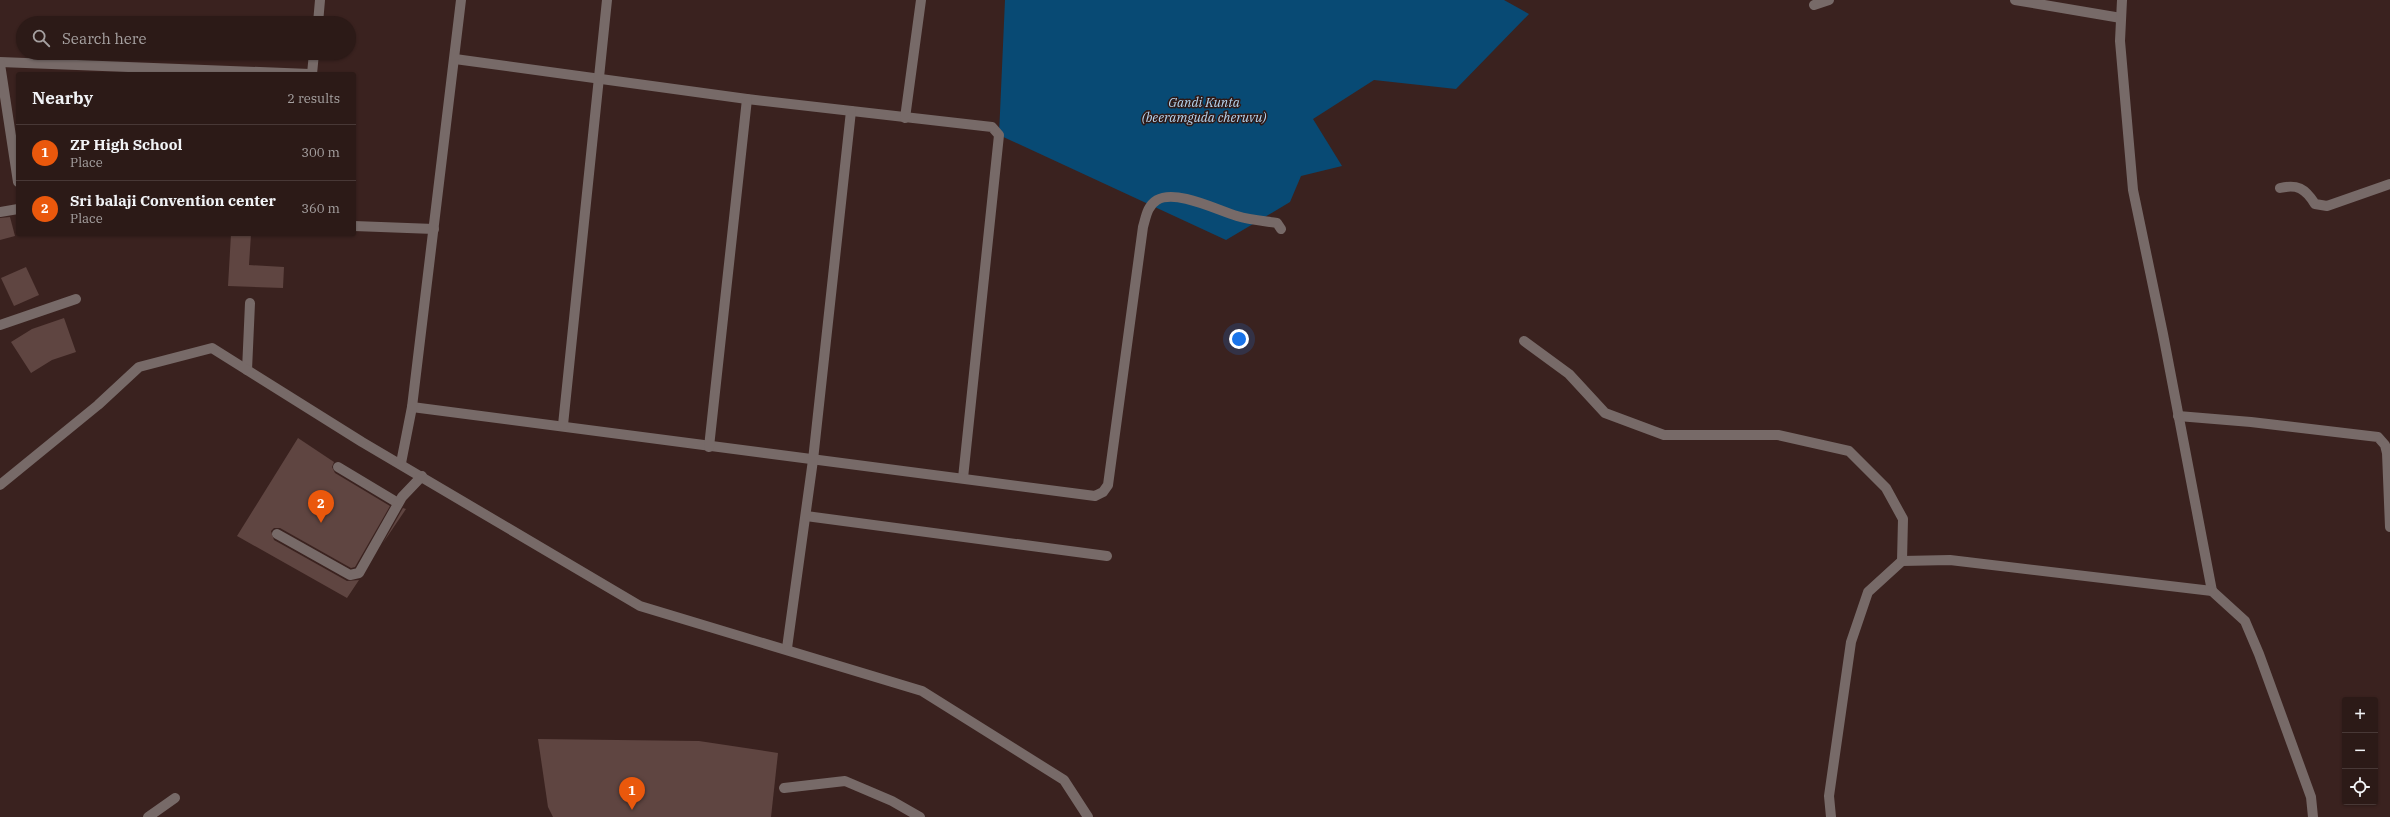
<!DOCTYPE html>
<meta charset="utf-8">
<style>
body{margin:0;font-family:"IBM Plex Serif",serif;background:#382724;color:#f1f3f6}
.controls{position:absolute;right:12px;bottom:12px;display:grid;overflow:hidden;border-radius:4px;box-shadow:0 1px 3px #0004}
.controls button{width:36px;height:36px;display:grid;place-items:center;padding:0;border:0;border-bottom:1px solid #483836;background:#2c1a17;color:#f1f3f6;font:20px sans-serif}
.you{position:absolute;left:1239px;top:339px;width:14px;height:14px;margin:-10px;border:3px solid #fff;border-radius:50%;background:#1a73e8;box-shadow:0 0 0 6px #1a73e833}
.badge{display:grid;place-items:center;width:26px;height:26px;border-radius:50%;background:#ea580c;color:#fff;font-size:13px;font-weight:700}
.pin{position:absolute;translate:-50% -33px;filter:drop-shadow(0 1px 2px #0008)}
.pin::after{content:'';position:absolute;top:21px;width:14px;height:12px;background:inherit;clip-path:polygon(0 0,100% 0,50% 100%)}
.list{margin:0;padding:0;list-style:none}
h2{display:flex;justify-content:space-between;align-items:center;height:52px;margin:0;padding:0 16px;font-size:17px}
h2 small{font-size:13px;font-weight:400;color:#a6a1a1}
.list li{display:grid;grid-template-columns:26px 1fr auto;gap:12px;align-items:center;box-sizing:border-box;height:56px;padding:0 16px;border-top:1px solid #483836}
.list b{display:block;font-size:15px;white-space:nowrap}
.list p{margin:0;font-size:13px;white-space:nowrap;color:#a6a1a1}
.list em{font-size:13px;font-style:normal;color:#a6a1a1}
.icon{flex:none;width:22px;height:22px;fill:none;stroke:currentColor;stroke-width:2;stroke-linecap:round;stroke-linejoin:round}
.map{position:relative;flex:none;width:2390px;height:817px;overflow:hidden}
.search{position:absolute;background:#2c1a17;box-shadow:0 1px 3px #0004;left:16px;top:16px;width:340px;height:44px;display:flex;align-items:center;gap:10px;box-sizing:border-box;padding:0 14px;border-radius:22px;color:#a6a1a1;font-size:15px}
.panel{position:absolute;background:#2c1a17;box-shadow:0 1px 3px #0004;left:16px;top:72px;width:340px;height:164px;border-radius:4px}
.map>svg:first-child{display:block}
.water{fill:#084a74}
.building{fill:#5f4541}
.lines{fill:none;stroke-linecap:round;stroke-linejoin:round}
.minor{stroke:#776a68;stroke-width:10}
.labels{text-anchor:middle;stroke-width:3;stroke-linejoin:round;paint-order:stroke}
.water-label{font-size:13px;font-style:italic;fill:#b7d6f1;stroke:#2f1916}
</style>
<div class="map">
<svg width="2390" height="817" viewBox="0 0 2390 817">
<rect width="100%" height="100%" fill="#3a221f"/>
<path class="water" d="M 1005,0 L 1504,0 L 1529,14 L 1456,89 L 1374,80 L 1313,119 L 1342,166 L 1301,176 L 1290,202 L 1226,240 L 999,135 Z"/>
<g class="building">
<path d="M 10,217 L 15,236 L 0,240 L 0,218 Z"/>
<path d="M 231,234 L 251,234 L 249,265 L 284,267 L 283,288 L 228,286 Z"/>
<path d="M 26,267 L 39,295 L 14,306 L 1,278 Z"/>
<path d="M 64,318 L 76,352 L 52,360 L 31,373 L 11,342 L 32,329 Z"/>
<path d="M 298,438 L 334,462 L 332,467 L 335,473 L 390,506 L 355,567 L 351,568 L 280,528 L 274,528 L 271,531 L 274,540 L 347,581 L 359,580 L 347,598 L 237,536 Z"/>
<path d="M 403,508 L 406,509 L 383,543 Z"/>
<path d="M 538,739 L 699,741 L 778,753 L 771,817 L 553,817 L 548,807 Z"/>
</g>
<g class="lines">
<g class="minor">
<path d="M 2015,0 L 2121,18"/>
<path d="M 2122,0 L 2120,41 L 2133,190 L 2163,334 L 2212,591"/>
<path d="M 1814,5 L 1829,0"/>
<path d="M 318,23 L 320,0"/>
<path d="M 455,59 L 747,99 L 992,127 L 999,135 L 963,478"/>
<path d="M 0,62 L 310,74"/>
<path d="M 0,64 L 18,182"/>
<path d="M 312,74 L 314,53"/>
<path d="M 905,118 L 921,0"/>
<path d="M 2280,188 C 2297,184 2305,188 2315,204 L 2327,206 L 2390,184"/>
<path d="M 0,212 L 18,209"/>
<path d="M 354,226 L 434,229"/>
<path d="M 0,325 L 76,299"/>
<path d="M 1524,341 L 1569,374 L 1605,413 L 1664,435 L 1778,435 L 1849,451 L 1886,488 L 1903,519 L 1902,561"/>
<path d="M 247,370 L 250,303"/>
<path d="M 412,407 L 1095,496 L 1103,492 L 1108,485 L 1143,227 C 1146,217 1147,206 1157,200 C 1176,189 1217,210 1237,216 C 1250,220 1264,221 1277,223 L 1281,229"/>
<path d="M 2178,416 L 2251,422 L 2378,437 L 2385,445 L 2387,453 L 2390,527"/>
<path d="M 563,425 L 607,0"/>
<path d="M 709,447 L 747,99"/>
<path d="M 401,463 L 412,407 L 461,0"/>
<path d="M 338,467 L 398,503"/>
<path d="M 0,485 L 98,405 L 139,367 L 212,348 L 362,442 L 640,606 L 922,691 L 1064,780 L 1088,817"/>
<path d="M 806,516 L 1107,556"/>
<path d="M 277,534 L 350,575 L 359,573 L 402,497 L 422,476"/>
<path d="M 787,648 L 813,460 L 851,111"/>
<path d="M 784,788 L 845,781 L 892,801 L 920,817"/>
<path d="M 148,817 L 175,798"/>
<path d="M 1831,817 L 1829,796 L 1851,642 L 1868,592 L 1902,561 L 1950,560 L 2212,591 L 2245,621 L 2259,654 L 2311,797 L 2313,817"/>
</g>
</g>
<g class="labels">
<g class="water-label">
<text x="1204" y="107">Gandi Kunta<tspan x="1204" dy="15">(beeramguda cheruvu)</tspan></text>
</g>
</g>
</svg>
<div class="controls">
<button>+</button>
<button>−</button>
<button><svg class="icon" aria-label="locate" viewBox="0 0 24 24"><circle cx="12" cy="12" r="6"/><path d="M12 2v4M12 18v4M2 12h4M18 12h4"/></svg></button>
</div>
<div class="you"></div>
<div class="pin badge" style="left:632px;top:810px">1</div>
<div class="pin badge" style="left:321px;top:523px">2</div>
<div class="search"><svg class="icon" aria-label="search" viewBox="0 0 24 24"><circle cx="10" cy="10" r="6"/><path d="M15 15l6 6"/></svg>Search here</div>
<section class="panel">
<h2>Nearby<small>2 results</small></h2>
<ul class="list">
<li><span class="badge">1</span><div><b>ZP High School</b><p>Place</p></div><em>300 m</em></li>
<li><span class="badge">2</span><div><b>Sri balaji Convention center</b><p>Place</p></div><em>360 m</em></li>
</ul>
</section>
</div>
